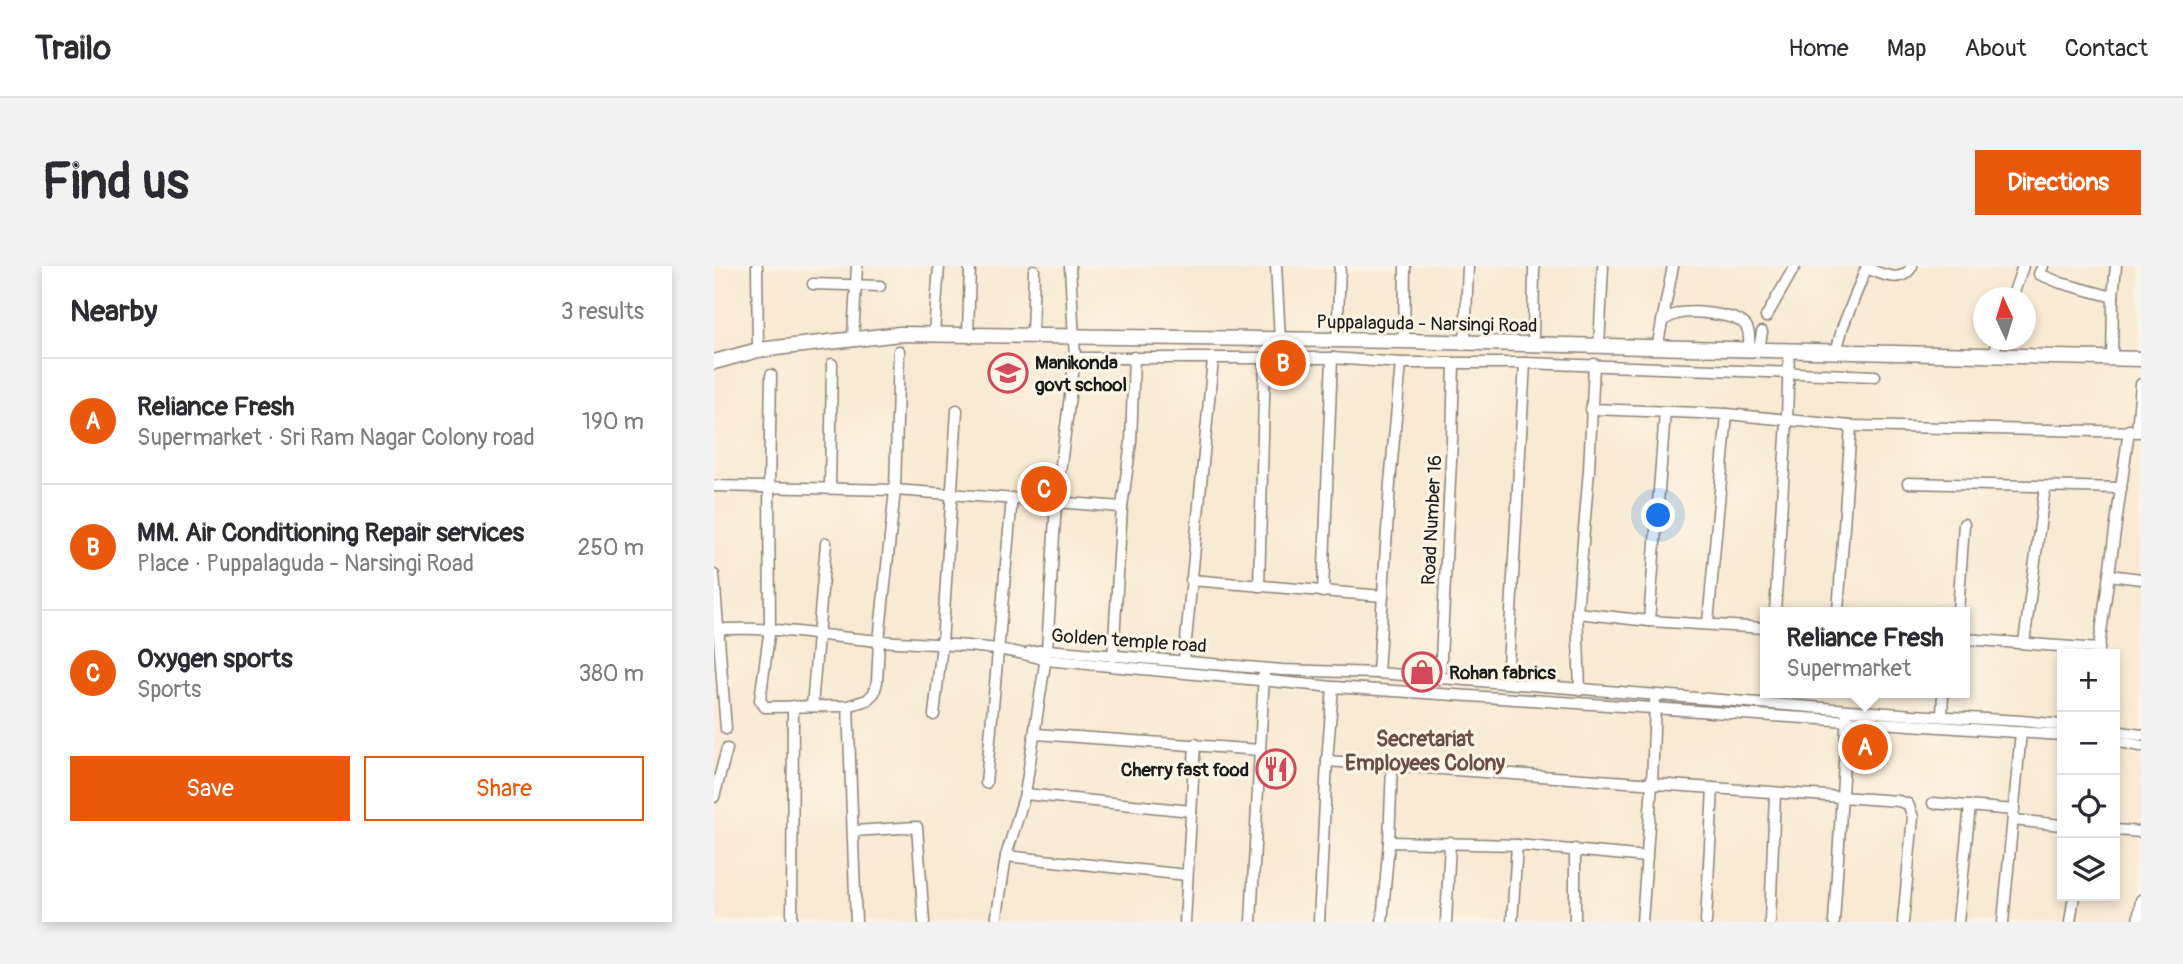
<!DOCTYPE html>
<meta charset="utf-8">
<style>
body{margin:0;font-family:Pangolin,sans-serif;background:#f2f2f3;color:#2b2b33}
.controls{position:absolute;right:21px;bottom:21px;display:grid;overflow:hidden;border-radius:0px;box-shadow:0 4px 10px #0003}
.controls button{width:63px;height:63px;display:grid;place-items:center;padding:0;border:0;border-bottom:2px solid #e1e1e2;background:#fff;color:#2b2b33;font:35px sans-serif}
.compass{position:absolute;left:1259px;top:21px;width:63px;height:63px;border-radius:50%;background:#fff;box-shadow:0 4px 10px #0003;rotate:356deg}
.you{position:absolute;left:945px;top:250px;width:24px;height:24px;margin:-18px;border:5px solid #fff;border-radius:50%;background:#1a73e8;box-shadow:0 0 0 10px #1a73e833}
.badge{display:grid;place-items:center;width:46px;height:46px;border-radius:50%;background:#ea580c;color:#fff;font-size:23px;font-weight:700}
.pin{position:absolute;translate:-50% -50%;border:4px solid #fff;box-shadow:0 2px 7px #0006}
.popup{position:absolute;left:1046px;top:341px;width:210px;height:91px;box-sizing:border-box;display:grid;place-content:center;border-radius:0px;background:#fff;filter:drop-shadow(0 2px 5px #0005);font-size:23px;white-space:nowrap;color:#7c7c81}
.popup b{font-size:26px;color:#2b2b33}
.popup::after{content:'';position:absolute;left:50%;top:100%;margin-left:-14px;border:14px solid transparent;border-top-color:#fff}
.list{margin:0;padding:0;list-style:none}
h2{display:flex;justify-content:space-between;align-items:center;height:91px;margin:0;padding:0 28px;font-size:30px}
h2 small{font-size:23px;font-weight:400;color:#7c7c81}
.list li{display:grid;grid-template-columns:46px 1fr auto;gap:21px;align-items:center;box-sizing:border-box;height:126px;padding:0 28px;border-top:2px solid #e1e1e2}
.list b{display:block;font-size:26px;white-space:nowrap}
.list p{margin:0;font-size:23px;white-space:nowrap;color:#7c7c81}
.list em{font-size:23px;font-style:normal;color:#7c7c81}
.actions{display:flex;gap:14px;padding:21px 28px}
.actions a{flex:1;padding:16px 0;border:2px solid #ea580c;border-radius:0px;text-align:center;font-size:24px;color:#ea580c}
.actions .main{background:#ea580c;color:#fff}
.icon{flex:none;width:38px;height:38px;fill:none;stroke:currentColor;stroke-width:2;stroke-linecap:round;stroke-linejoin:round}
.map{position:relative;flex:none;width:1427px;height:656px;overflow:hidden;border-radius:0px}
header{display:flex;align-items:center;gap:42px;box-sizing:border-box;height:98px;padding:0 35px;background:#fff;border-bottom:2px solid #e1e1e2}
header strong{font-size:33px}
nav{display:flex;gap:38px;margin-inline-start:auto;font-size:24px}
.intro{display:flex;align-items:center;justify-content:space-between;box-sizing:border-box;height:168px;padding:0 42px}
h1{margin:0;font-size:49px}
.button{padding:18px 32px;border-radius:0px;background:#ea580c;color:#fff;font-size:24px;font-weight:700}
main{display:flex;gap:42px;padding:0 42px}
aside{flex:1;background:#fff;border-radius:0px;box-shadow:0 4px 10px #0003}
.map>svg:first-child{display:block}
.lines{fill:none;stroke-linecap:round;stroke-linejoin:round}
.minor-casing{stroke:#8a8277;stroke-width:13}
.tertiary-casing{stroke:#8a8277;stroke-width:17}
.minor{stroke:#fff;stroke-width:10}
.tertiary{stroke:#fff;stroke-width:14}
.labels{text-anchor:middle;stroke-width:6;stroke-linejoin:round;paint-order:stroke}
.street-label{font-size:19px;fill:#1c1c1c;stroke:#fcf5e5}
.poi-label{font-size:19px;font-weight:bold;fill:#1c1c1c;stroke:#fcf5e5;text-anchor:start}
.neighbourhood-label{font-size:21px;font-weight:bold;fill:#6a4e46;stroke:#fcf5e5}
</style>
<header>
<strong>Trailo</strong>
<nav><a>Home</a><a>Map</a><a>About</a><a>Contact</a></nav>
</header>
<div class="intro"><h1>Find us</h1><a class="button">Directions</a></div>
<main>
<aside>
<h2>Nearby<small>3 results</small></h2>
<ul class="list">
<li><span class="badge">A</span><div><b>Reliance Fresh</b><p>Supermarket · Sri Ram Nagar Colony road</p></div><em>190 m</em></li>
<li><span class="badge">B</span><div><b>MM. Air Conditioning Repair services</b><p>Place · Puppalaguda - Narsingi Road</p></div><em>250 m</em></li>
<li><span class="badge">C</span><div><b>Oxygen sports</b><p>Sports</p></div><em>380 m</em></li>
</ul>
<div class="actions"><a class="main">Save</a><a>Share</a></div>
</aside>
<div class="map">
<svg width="1427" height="656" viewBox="0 0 1427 656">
<rect width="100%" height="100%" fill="#fcf5e5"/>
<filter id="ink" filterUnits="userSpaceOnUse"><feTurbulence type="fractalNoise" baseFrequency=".0143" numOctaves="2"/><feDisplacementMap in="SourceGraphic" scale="14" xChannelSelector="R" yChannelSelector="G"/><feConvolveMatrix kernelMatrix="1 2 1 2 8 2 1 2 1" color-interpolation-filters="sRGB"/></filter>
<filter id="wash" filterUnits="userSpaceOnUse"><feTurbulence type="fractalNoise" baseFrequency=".00686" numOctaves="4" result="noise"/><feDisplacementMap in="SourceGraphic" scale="28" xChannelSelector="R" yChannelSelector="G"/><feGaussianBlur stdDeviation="1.57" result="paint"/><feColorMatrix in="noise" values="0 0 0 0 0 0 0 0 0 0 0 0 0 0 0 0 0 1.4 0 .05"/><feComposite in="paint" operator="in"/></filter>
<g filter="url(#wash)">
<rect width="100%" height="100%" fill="#f8e9d2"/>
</g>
<g filter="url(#ink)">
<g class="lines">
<g class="minor-casing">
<g id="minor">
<path d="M 43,0 L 44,84"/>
<path d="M 562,0 L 566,74"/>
<path d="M 1329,0 L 1325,8 L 1347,17 L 1399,31 L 1402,0"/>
<path d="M 1152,2 C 1167,8 1188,19 1198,0"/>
<path d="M 99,18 L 166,20"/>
<path d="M 1298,32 L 1309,0"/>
<path d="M 1052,51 L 1081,0"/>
<path d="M 948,55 C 953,52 958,49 963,48 C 976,44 1018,48 1029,57 C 1037,62 1035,75 1035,83"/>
<path d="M 220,68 L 225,0"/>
<path d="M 254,68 L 256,0"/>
<path d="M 318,69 L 320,4"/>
<path d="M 139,72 L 143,0"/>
<path d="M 623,74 L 626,0"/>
<path d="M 690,75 L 691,0"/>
<path d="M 751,76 L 754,0"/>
<path d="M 819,79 L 820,0"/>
<path d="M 885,81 L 889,0"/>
<path d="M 943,82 L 959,0"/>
<path d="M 1045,83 L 1048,66"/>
<path d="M 1122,86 L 1129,60 L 1153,0"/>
<path d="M 1278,90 L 1284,74"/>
<path d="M 361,92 L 618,92 L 687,97 L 811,97"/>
<path d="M 1398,94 L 1399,31"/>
<path d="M 57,109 L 55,221 L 56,362 L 46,434 L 51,441 L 134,440 L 153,434 L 160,427 L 163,416 L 165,375 L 181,224 L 185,85"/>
<path d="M 877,143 L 1013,148 L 1137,160 L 1427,166"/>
<path d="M 1423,165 L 1427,118"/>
<path d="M 1194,217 L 1407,222"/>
<path d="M 0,220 L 181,224 L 408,241"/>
<path d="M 116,222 L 118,98"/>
<path d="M 0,309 L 12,463"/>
<path d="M 1395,309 L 1427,313"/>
<path d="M 477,314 L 669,330"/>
<path d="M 545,320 L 551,93"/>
<path d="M 609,326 L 618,92"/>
<path d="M 1061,346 L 1073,155 L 1075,83"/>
<path d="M 1124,346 L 1137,160"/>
<path d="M 1244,346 L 1250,258"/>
<path d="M 863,347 L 935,355 L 1051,362"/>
<path d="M 935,355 L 951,146"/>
<path d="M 994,357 L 1013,148"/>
<path d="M 0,364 C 56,359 111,371 166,375 C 222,379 278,377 332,394 L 619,421 L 1348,469"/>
<path d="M 1251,373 L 1385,383"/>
<path d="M 1310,377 L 1331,221"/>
<path d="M 316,386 L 333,384 L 568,404 L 664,407 L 1199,449 L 1308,455 L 1348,459"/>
<path d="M 1384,388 L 1415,164"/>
<path d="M 399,391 L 408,241 L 417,176 L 420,91"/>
<path d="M 470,395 L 499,93"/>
<path d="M 664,407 L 676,217 L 687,97"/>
<path d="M 726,413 L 738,175 L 740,97"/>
<path d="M 793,417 L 811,97 L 1161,110"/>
<path d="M 866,424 L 863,347 L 875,204 L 880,98"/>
<path d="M 98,440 L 112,277"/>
<path d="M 134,440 L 142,656"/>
<path d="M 220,449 L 228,378 L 243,144"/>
<path d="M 1228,450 L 1229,427"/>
<path d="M 1401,465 L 1427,469"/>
<path d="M 322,468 L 546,484"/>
<path d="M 1401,475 L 1427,480"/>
<path d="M 613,495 L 1184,535 L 1194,538 L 1199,551 L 1189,656"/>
<path d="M 272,517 L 298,232"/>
<path d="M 311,528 L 477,545"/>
<path d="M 0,531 L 13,483"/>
<path d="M 1219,537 L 1300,544"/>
<path d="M 1299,554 L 1348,559"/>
<path d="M 1401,564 L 1427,566"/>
<path d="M 140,565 L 203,561 L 210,656"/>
<path d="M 675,576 L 803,579 L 933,591"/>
<path d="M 292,590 L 473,609"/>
<path d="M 78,656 L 79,440"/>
<path d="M 282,656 L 292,590 L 311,528 L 333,384 L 342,236 L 361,92 L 356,0"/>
<path d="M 471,656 L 481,478"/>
<path d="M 537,656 L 550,408"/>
<path d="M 605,656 L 613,495 L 619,421"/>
<path d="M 668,656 L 675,576 L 678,500"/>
<path d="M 732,656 L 736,576"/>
<path d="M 798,656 L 803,579"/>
<path d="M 861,656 L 861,583"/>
<path d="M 928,656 L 938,518 L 941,436"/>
<path d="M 992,656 L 999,522"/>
<path d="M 1056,656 L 1061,527"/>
<path d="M 1120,656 L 1133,449"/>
<path d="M 1244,656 L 1256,540"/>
<path d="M 1289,656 L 1307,466"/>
<path d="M 1356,656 L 1360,630"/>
<path d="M 1424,656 L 1427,634"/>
</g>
</g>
<g class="tertiary-casing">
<path id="tertiary" d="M 0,96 L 44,84 L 186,68 L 690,75 L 1427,93"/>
</g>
<use href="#minor" class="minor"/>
<use href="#tertiary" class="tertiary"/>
</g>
</g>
<defs>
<g id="school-ring" transform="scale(2.0125)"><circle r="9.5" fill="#fcf5e5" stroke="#d1495b" stroke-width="1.5"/><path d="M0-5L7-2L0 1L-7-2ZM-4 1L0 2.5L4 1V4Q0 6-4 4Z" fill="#d1495b"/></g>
<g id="shop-ring" transform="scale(2.0125)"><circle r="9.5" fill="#fcf5e5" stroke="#d1495b" stroke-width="1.5"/><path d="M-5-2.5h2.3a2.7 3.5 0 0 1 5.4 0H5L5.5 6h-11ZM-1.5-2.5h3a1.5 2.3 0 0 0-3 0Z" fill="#d1495b"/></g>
<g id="restaurant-ring" transform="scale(2.0125)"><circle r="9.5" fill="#fcf5e5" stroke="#d1495b" stroke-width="1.5"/><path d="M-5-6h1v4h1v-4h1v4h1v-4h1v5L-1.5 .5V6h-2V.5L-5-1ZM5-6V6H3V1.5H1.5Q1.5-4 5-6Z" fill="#d1495b"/></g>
</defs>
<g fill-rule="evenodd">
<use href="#school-ring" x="294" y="107"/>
<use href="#shop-ring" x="708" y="406"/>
<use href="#restaurant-ring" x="562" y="503"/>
</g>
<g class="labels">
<g class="street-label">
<text transform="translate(713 57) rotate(1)" y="7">Puppalaguda - Narsingi Road</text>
<text transform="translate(717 254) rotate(-87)" y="7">Road Number 16</text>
<text transform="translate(415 374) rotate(4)" y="7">Golden temple road</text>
</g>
<g class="poi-label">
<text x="321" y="103">Manikonda<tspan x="321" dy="22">govt school</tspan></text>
<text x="735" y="413">Rohan fabrics</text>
<text x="535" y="510" text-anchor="end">Cherry fast food</text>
</g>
<g class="neighbourhood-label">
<text x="711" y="480">Secretariat<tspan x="711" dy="24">Employees Colony</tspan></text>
</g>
</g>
</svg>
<div class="controls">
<button>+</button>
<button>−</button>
<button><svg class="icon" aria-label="locate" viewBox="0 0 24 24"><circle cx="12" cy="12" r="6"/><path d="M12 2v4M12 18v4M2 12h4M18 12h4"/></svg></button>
<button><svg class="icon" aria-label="layers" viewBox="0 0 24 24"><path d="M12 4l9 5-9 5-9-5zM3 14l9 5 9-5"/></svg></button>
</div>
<svg class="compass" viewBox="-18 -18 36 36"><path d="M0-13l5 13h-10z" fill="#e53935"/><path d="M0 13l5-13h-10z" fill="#7c7c81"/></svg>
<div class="you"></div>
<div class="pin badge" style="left:1151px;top:481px">A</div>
<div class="popup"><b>Reliance Fresh</b>Supermarket</div>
<div class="pin badge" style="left:569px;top:97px">B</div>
<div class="pin badge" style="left:330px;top:223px">C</div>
</div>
</main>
